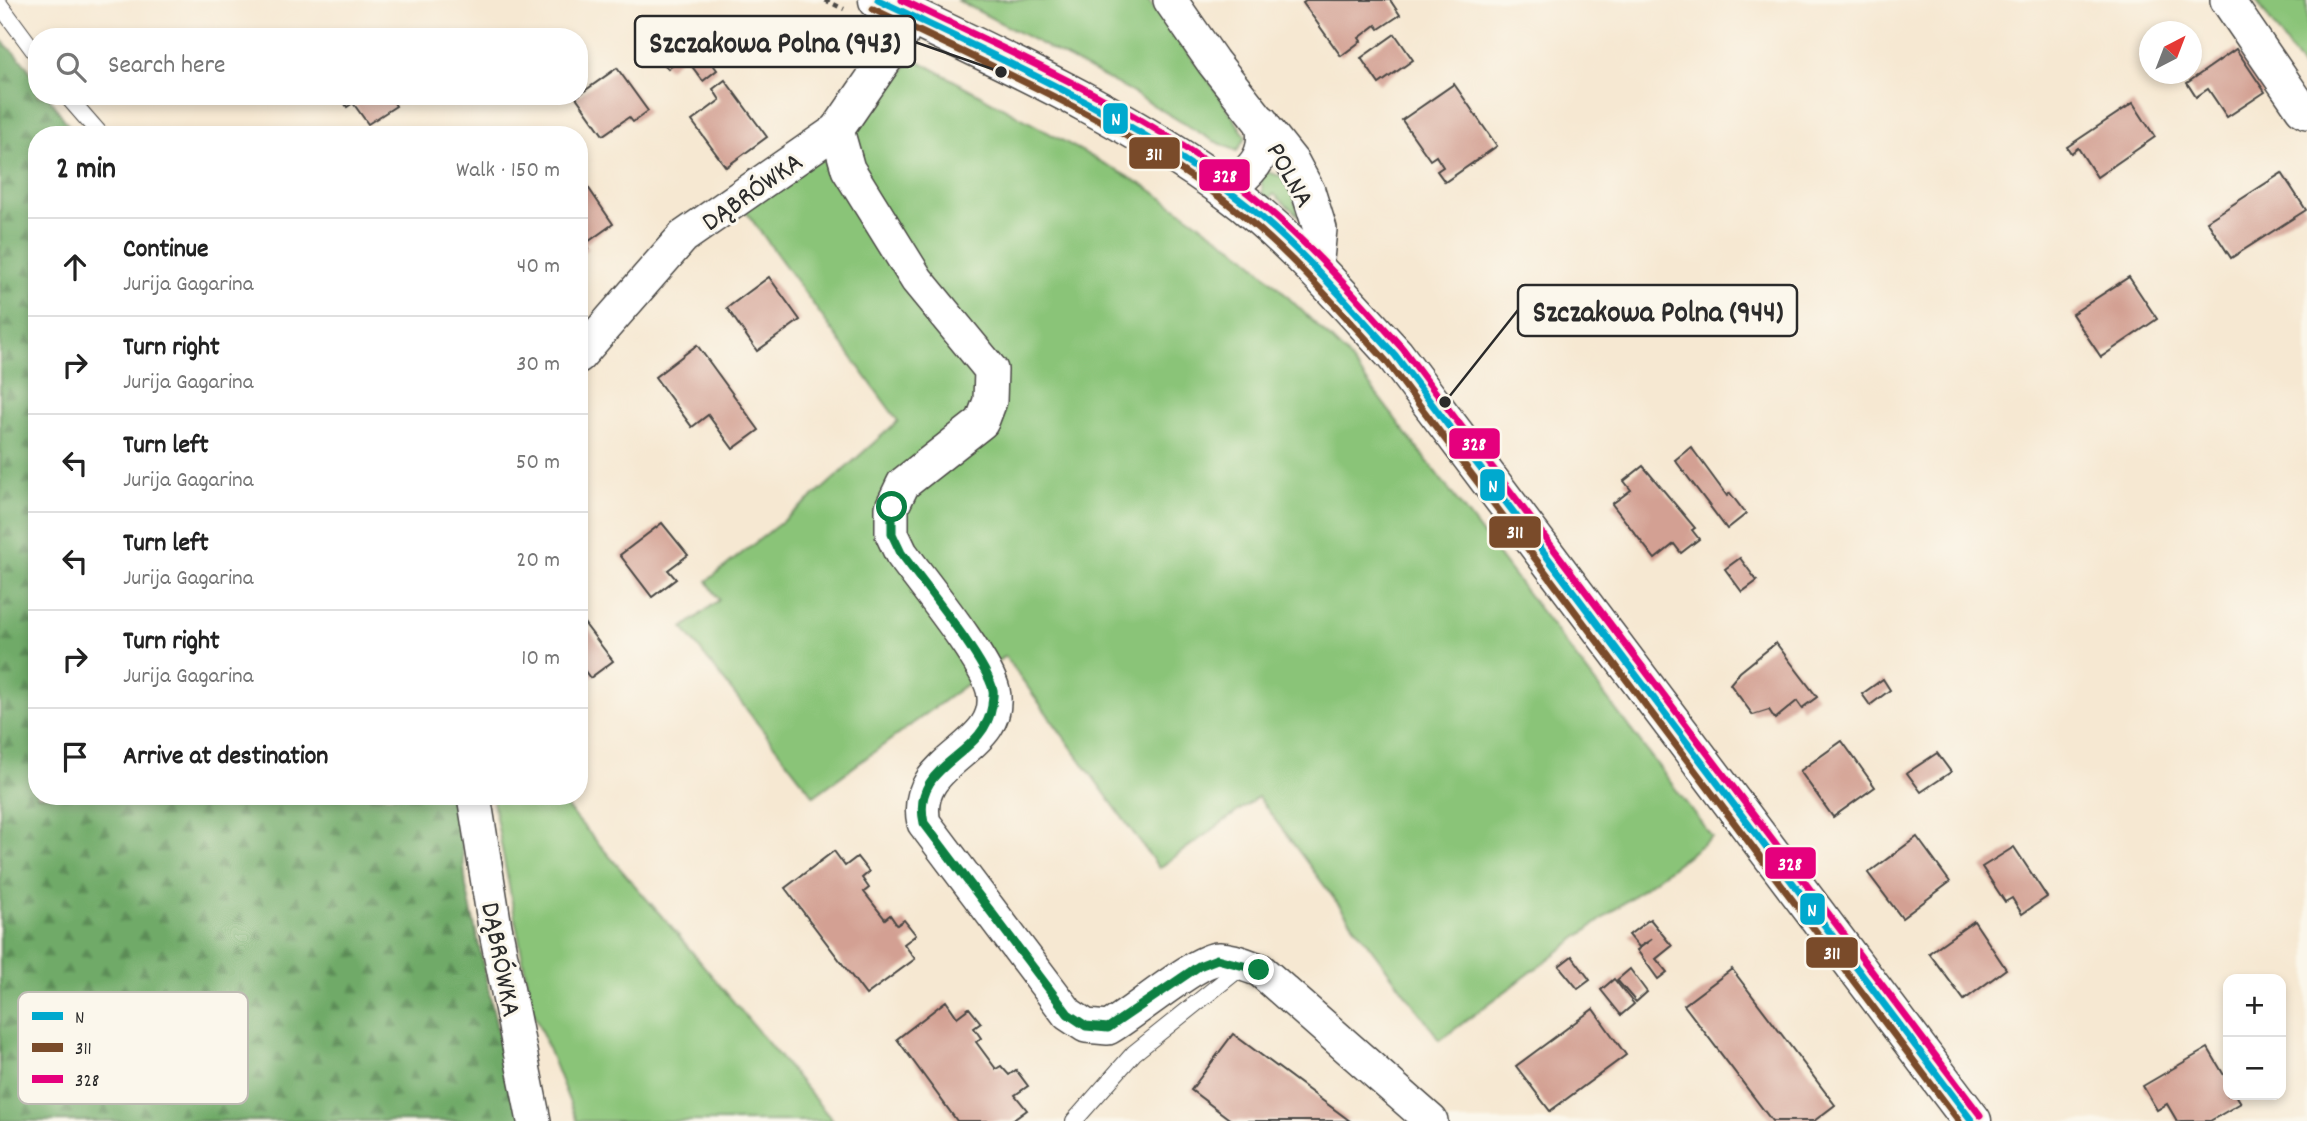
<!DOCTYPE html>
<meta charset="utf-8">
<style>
body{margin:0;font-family:Dekko,sans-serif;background:#f6f6f6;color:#222}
.controls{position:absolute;right:21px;bottom:21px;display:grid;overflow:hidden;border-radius:14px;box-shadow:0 4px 10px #0003}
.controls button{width:63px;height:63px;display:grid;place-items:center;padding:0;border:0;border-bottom:2px solid #e0e0e0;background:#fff;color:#222;font:35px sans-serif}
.compass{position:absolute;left:2139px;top:21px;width:63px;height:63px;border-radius:50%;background:#fff;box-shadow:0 4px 10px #0003;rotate:42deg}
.stop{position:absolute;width:21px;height:21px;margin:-16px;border:5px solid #0b8043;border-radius:50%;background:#fff}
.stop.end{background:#0b8043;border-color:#fff;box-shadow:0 2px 7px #0008}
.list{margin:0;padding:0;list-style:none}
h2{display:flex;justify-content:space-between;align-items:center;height:91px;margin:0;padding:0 28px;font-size:30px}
h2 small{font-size:23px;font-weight:400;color:#767676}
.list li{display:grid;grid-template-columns:46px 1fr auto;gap:21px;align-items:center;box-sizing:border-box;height:98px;padding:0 28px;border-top:2px solid #e0e0e0}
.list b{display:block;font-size:26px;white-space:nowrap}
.list p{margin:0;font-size:23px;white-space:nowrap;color:#767676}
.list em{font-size:23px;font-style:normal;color:#767676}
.icon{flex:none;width:38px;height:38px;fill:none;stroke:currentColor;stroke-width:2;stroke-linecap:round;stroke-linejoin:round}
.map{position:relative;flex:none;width:2307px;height:1121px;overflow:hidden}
.search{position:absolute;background:#fff;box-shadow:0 4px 10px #0003;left:28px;top:28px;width:560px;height:77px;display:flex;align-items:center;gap:18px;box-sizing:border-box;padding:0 24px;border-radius:28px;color:#767676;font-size:26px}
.panel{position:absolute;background:#fff;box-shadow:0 4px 10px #0003;left:28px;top:126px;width:560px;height:679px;border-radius:28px}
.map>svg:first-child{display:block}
.green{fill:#8ac478;stroke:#5a7852;stroke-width:2}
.forest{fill:url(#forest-firs);stroke:#4d6a4a;stroke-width:2}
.building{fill:#d3a093}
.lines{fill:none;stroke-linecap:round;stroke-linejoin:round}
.service-casing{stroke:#494744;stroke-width:18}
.minor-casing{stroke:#494744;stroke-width:36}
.tertiary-casing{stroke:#494744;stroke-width:41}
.path{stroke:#494744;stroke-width:4.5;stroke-dasharray:5 5;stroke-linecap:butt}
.service{stroke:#fff;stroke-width:16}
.minor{stroke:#fff;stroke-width:33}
.tertiary{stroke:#fff;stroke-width:38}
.bus-1-casing{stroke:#fbf7ec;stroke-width:12}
.bus-2-casing{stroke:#fbf7ec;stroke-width:12}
.bus-3-casing{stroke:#fbf7ec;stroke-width:12}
.bus-1{stroke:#00a9ce;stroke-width:7}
.bus-2{stroke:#7a4b2a;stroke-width:7}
.bus-3{stroke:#e5007d;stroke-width:7}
.route{stroke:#0b8043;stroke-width:9}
.labels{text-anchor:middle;stroke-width:6;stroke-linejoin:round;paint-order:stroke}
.street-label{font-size:28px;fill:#2b2b2b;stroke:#fbf7ec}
.key{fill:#fbf7ec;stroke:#bdbab2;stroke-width:2}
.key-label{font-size:19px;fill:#2b2b2b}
.leader{fill:none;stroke:#2b2b2b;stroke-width:2.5}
.callout-dot{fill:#2b2b2b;stroke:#fbf7ec;stroke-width:2.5}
.callout{fill:#fbf7ec;stroke:#2b2b2b;stroke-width:2.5}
.callout-label{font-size:30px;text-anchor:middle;font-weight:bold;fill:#2b2b2b}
.line-badge{stroke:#fbf7ec;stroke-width:2.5}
.badge-label{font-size:19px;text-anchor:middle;font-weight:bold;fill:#fff}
</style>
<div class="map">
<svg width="2307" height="1121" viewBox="0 0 2307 1121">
<defs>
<pattern id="forest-firs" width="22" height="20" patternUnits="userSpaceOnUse" patternTransform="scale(1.75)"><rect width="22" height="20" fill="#6faa68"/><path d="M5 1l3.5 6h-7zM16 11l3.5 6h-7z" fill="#5b8b56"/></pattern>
</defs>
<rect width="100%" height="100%" fill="#fbf7ec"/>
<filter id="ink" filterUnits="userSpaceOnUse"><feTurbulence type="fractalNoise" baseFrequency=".0143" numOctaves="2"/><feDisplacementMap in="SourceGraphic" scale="14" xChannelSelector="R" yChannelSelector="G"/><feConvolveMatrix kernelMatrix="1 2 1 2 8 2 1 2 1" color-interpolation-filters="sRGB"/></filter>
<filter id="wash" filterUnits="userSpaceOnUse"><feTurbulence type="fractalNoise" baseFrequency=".00686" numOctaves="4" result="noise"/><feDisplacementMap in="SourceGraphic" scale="28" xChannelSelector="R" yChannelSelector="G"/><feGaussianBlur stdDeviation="1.57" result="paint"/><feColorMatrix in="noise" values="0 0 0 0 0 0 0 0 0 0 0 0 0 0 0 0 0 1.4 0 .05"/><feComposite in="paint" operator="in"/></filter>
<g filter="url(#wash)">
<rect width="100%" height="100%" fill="#f6e8d2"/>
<g class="green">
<path d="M 957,0 L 1148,0 L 1206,76 L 1246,137 L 1237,151 L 1212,140 L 1121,86 Z"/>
<path d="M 2256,0 L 2307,0 L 2307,75 Z"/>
<path d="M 913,58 L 1145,186 L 1246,256 L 1346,354 L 1712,837 L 1440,1040 L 1258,797 L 1159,868 L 1005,656 L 814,796 L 683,628 L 719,600 L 707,581 L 818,493 L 898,421 L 744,209 L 854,132 Z"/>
<path d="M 1267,172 L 1287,178 L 1300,217 L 1274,194 L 1269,199 L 1263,195 L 1261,177 Z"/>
<path d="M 492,796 L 557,796 L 672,928 L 833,1121 L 577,1121 L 532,1008 Z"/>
</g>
<path class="forest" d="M 0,39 C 18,57 37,70 37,96 L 48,96 L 75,135 L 37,135 L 37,796 L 457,796 L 466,886 L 499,1037 L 539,1121 L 0,1121 Z"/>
<g id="blocks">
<g class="building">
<path d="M 1307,0 L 1390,0 L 1400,15 L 1379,29 L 1376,25 L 1363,35 L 1359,38 L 1361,41 L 1341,56 L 1303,3 Z"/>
<path d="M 1395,34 L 1413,60 L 1379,84 L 1361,58 Z"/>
<path d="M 679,41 L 686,52 L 697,43 L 717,70 L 703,81 L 684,56 L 668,69 L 659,57 Z"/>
<path d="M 2236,49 L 2265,92 L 2227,117 L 2208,89 L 2196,97 L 2187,83 Z"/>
<path d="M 617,68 L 648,111 L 633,122 L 629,117 L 603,135 L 576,97 Z"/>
<path d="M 725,80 L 767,137 L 726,167 L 692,121 L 720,100 L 713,89 Z"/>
<path d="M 1454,84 L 1497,146 L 1445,182 L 1437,171 L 1443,167 L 1436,156 L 1430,160 L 1402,120 Z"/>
<path d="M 340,96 L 390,96 L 396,106 L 368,124 L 353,103 L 347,107 Z"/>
<path d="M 2133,103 L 2155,137 L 2097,177 L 2078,148 L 2071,153 L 2067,147 Z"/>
<path d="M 2282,173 L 2306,210 L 2231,258 L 2207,221 Z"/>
<path d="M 579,174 L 613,224 L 585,244 L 588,249 L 579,255 Z"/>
<path d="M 769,277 L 800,320 L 757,351 L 727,308 Z"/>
<path d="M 2129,277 L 2157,319 L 2101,357 L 2072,314 Z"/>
<path d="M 697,345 L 759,430 L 733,449 L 708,415 L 692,427 L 655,377 Z"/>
<path d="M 1691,447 L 1727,496 L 1730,493 L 1746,514 L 1727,529 L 1675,460 Z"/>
<path d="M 1643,466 L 1695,528 L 1692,530 L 1699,539 L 1681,553 L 1674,544 L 1655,559 L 1612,504 L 1631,490 L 1624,481 Z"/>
<path d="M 662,523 L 688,555 L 668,570 L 676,579 L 652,597 L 620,555 Z"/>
<path d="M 1740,558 L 1757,581 L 1742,592 L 1725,569 Z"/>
<path d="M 581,619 L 613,661 L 590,678 L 579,663 Z"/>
<path d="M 1776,643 L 1817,697 L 1802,708 L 1797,701 L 1775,719 L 1769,710 L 1753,715 L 1730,684 L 1740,672 Z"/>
<path d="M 1883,679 L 1890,690 L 1870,705 L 1862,694 Z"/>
<path d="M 1842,741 L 1875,787 L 1833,817 L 1800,771 Z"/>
<path d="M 1937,753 L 1951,772 L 1921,792 L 1907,773 Z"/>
<path d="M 1917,837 L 1950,882 L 1902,918 L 1868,873 Z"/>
<path d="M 2014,847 L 2047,897 L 2022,914 L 2012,898 L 2005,902 L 1982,867 Z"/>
<path d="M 834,851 L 845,866 L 857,857 L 869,872 L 862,878 L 869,888 L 864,892 L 885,919 L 890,915 L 897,925 L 904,920 L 916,935 L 904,944 L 915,959 L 866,995 L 785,888 Z"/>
<path d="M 1650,919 L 1672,946 L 1656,959 L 1667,972 L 1658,979 L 1637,950 L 1652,939 L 1639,947 L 1629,935 Z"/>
<path d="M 1974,921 L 2006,969 L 1964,1000 L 1929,953 Z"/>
<path d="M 1572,956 L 1590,980 L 1578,989 L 1559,966 Z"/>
<path d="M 1630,969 L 1647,992 L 1636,1002 L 1617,980 Z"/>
<path d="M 1732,969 L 1835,1105 L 1814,1121 L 1772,1121 L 1684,1005 Z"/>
<path d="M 1614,979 L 1634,1004 L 1621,1015 L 1601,990 Z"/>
<path d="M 946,1001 L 957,1017 L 969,1008 L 981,1023 L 974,1028 L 981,1038 L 976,1042 L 996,1069 L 1001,1066 L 1009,1075 L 1016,1070 L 1028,1086 L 1015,1095 L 1027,1110 L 1012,1121 L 957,1121 L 897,1039 Z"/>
<path d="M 1593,1009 L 1626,1055 L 1550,1111 L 1516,1066 Z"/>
<path d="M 1233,1034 L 1350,1121 L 1232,1121 L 1191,1090 Z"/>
<path d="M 2208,1048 L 2228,1082 L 2228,1095 L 2236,1095 L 2241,1103 L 2210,1121 L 2177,1121 L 2167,1104 L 2157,1110 L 2143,1086 Z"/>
</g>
</g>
</g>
<g filter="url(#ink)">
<use href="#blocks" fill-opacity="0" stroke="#494744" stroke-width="2"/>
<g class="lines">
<g class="service-casing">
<g id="service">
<path d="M 0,5 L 37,55"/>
<path d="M 67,96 L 101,135"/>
<path d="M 1074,1121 L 1134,1053 L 1244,965"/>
</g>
</g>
<g class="minor-casing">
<g id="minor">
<path d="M 1170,0 L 1213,62 L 1293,163 L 1308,191 L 1320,229 L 1316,269"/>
<path d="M 2227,0 L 2302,109 L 2307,112"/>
<path d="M 837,130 L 848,169 L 917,280 L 991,370 L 990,401 L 982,422 L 903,484 L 892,507 L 892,534 L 901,553 C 922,582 986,660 993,690 C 1006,751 909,757 924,823 L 1068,1014 L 1086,1026 L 1108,1028 C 1132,1015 1197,959 1218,959 C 1231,958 1247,966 1260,970 L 1431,1121"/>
<path d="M 1228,191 C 1252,168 1269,158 1262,122"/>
<path d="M 579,356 L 683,237 L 837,130 L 901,37 L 910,16"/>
<path d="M 474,796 L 495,927 L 534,1121"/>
</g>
</g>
<g class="tertiary-casing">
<path id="tertiary" d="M 878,0 C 997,58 1121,112 1228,191 C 1291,237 1342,298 1395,355 L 1972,1121"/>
</g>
<path class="path" d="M 825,0 L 844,9"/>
<use href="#service" class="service"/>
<use href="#minor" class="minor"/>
<use href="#tertiary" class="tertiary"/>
<g class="bus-1-casing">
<path id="bus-1" d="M 878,0 C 1005,61 1138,119 1249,207 C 1303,251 1348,304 1395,355 L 1972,1121"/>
</g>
<g class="bus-2-casing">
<path id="bus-2" d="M 873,9 C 1000,71 1135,127 1245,217 C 1297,260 1341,312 1387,362 L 1959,1121"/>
</g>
<g class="bus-3-casing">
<path id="bus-3" d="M 902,0 C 1024,59 1153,114 1258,201 C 1311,245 1357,298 1403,349 L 1980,1115"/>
</g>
<use href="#bus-1" class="bus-1"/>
<use href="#bus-2" class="bus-2"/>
<use href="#bus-3" class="bus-3"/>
</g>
</g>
<g class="lines" filter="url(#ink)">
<path class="route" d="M 892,507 L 892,534 L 901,553 C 922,582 986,660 993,690 C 994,695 992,701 992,706 C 984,759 910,762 924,823 L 1068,1014 L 1086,1026 L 1108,1028 L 1199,966 L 1217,959 L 1259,970"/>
</g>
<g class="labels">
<g class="street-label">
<text transform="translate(1292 174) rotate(61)" y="10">POLNA</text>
<text transform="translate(751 190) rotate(-35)" y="10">DĄBRÓWKA</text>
<text transform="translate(503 959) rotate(79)" y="10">DĄBRÓWKA</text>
</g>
</g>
<rect x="18" y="992" width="230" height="112" rx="10" class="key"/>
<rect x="32" y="1012" width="31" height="8" fill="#00a9ce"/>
<rect x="32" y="1043" width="31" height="9" fill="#7a4b2a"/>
<rect x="32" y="1075" width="31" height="8" fill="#e5007d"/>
<g class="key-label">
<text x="75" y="1023">N</text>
<text x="75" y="1054">311</text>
<text x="75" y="1086">328</text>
</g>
<path class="leader" d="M1001 72L915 42M1445 402L1518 310"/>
<g class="callout-dot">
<circle cx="1001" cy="72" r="7"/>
<circle cx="1445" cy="402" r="7"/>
</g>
<g class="callout">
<rect x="635" y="16" width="280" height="51" rx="7"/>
<rect x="1518" y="285" width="279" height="51" rx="7"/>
</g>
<g class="callout-label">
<text x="775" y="52">Szczakowa Polna (943)</text>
<text x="1658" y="321">Szczakowa Polna (944)</text>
</g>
<g class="line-badge">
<rect x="1102" y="102" width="27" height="33" rx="7" fill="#00a9ce"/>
<rect x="1128" y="136" width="53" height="34" rx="7" fill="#7a4b2a"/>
<rect x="1198" y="158" width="53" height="34" rx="7" fill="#e5007d"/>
<rect x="1448" y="427" width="53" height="33" rx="7" fill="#e5007d"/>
<rect x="1479" y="468" width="27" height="34" rx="7" fill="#00a9ce"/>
<rect x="1488" y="515" width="54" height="34" rx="7" fill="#7a4b2a"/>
<rect x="1764" y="846" width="53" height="34" rx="7" fill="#e5007d"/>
<rect x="1799" y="892" width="27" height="34" rx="7" fill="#00a9ce"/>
<rect x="1805" y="936" width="54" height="33" rx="7" fill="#7a4b2a"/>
</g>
<g class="badge-label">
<text x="1116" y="125">N</text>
<text x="1154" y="160">311</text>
<text x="1225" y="182">328</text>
<text x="1474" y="450">328</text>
<text x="1493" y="492">N</text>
<text x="1515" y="538">311</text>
<text x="1790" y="870">328</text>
<text x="1812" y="916">N</text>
<text x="1832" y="959">311</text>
</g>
</svg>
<div class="controls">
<button>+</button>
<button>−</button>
</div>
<svg class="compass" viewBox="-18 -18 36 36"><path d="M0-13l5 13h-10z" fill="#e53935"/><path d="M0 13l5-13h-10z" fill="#767676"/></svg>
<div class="stop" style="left:892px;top:507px"></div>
<div class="stop end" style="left:1259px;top:970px"></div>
<div class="search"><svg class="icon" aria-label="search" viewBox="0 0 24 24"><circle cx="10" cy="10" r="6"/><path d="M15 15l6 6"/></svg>Search here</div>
<section class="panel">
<h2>2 min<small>Walk · 150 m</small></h2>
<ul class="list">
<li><svg class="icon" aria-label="ahead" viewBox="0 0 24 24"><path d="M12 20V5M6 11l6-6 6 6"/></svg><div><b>Continue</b><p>Jurija Gagarina</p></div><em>40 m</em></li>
<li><svg class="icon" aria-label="right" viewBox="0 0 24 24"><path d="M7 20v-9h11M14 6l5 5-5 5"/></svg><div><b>Turn right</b><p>Jurija Gagarina</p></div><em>30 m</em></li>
<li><svg class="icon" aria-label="left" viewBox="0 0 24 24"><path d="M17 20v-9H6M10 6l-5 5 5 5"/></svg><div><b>Turn left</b><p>Jurija Gagarina</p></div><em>50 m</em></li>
<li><svg class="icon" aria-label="left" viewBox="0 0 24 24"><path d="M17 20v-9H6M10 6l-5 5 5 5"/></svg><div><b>Turn left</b><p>Jurija Gagarina</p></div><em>20 m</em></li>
<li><svg class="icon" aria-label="right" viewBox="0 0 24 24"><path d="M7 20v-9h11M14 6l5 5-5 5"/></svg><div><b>Turn right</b><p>Jurija Gagarina</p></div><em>10 m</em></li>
<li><svg class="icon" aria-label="arrive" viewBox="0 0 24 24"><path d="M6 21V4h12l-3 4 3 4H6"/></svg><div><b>Arrive at destination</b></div></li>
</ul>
</section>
</div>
